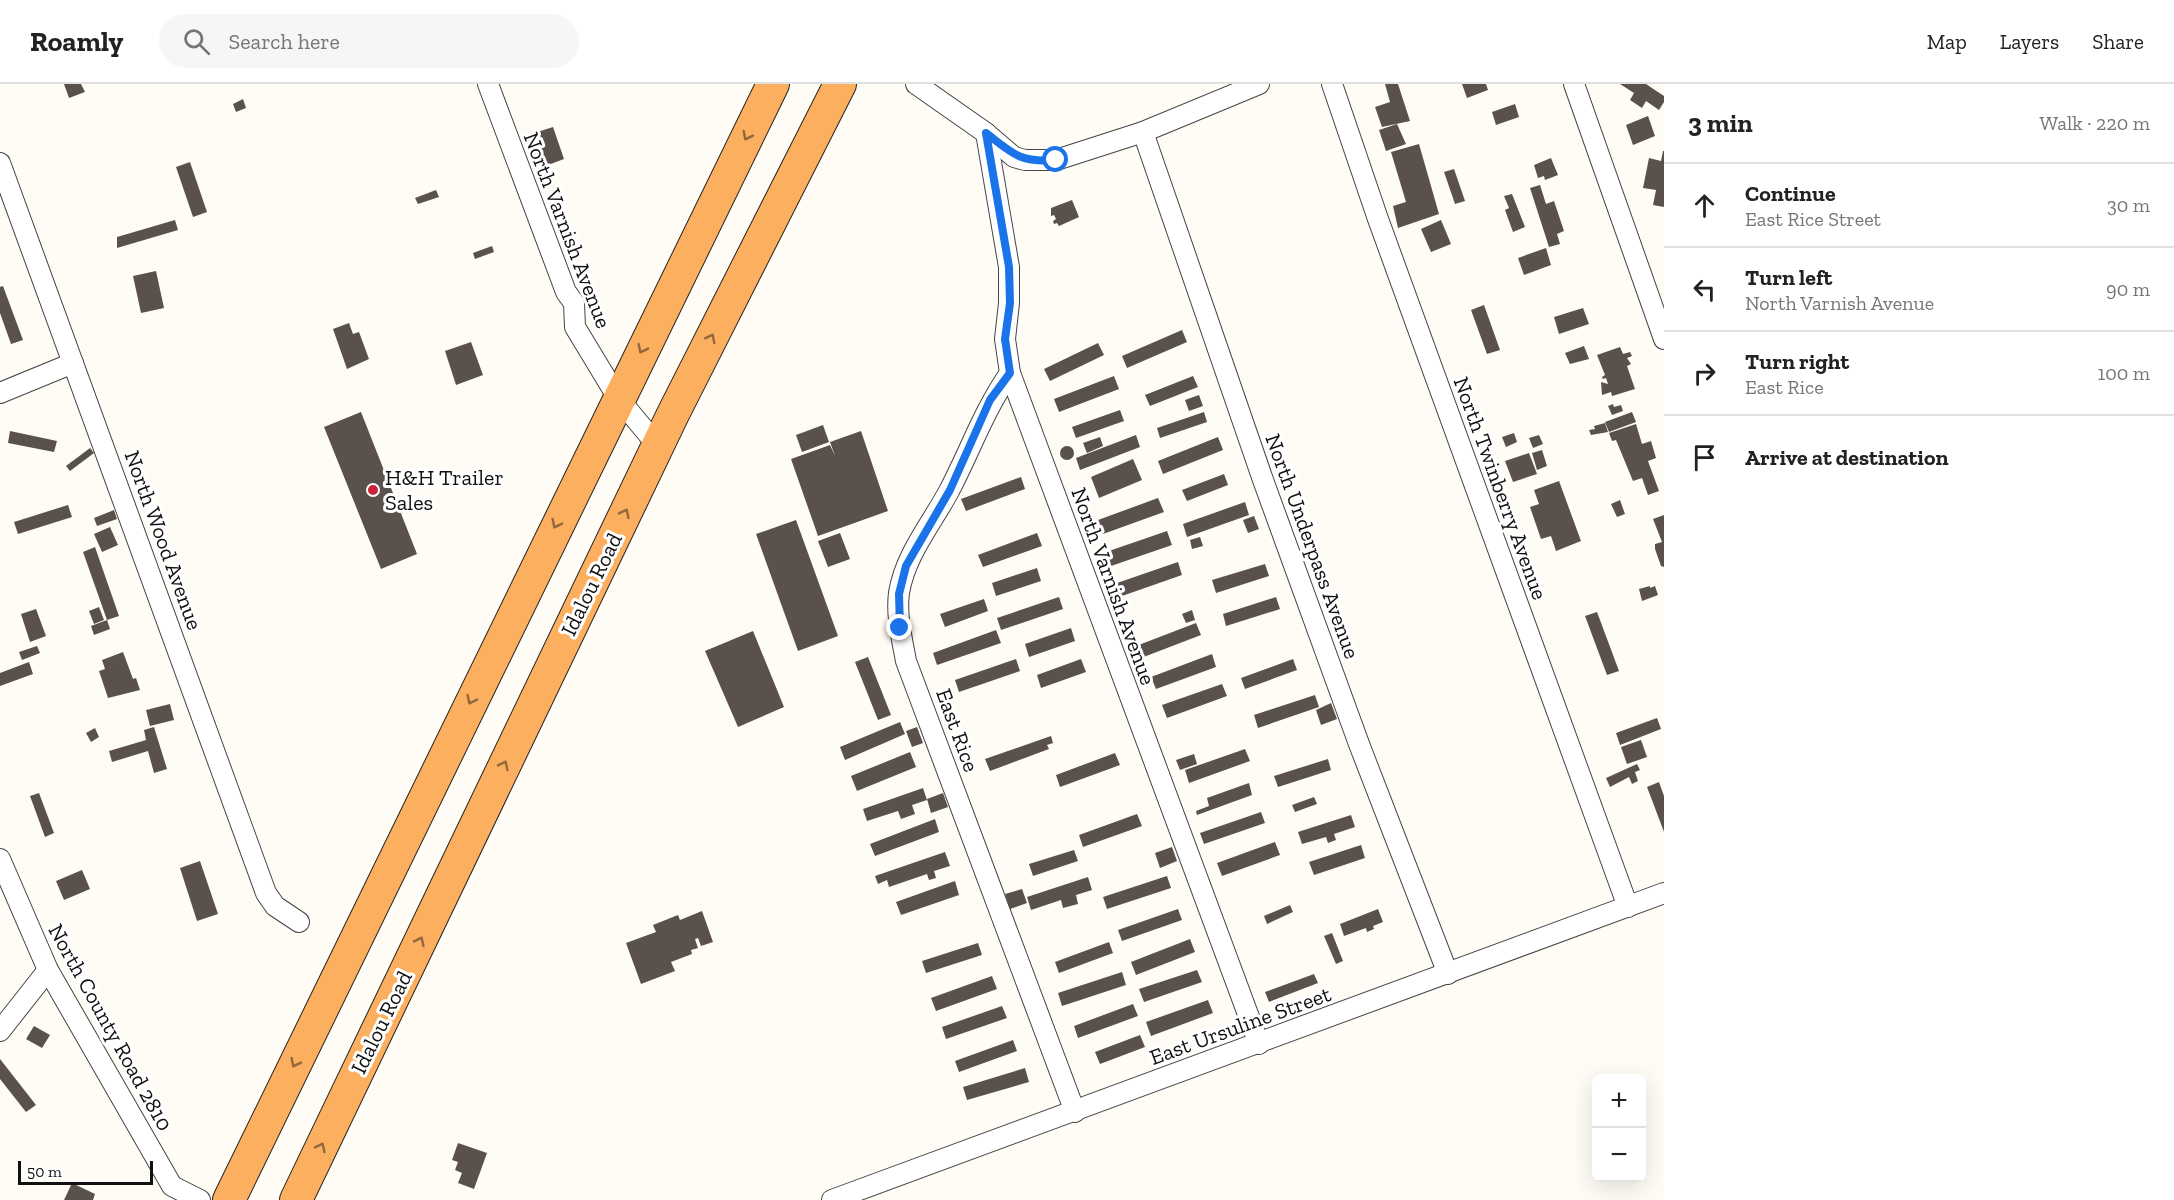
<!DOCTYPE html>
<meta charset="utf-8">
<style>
body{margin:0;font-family:"Zilla Slab",serif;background:#f6f6f6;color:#222}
.controls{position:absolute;right:18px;bottom:18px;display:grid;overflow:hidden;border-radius:9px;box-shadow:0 6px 24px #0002}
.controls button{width:54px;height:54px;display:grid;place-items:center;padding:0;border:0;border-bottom:2px solid #e0e0e0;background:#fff;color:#222;font:30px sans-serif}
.scale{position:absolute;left:18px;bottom:15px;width:135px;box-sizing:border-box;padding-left:6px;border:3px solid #111;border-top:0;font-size:16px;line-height:21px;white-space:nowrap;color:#111;-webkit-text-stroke:4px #fff;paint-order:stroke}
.stop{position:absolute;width:18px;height:18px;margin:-14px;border:4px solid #1a73e8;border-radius:50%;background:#fff}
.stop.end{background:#1a73e8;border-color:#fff;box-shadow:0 2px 6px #0008}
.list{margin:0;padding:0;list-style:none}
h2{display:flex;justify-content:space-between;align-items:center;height:78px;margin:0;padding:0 24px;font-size:26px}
h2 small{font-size:20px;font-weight:400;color:#767676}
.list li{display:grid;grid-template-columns:39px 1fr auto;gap:18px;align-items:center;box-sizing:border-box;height:84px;padding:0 24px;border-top:2px solid #e0e0e0}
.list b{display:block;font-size:22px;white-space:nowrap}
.list p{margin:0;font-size:20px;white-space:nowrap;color:#767676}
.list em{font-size:20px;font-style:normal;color:#767676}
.icon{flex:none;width:33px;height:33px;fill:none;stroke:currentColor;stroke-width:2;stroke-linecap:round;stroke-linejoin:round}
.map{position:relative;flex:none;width:1664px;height:1116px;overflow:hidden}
header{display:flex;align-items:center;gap:36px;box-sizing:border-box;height:84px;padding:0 30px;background:#fff;border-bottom:2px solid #e0e0e0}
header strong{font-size:28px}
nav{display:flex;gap:33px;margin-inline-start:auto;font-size:21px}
.search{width:420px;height:54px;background:#f6f6f6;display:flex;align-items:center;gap:15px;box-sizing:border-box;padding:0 21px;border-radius:33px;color:#767676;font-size:22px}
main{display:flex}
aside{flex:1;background:#fff}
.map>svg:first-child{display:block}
.building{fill:#5a514c}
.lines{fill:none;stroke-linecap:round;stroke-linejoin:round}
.minor-casing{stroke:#444;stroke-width:22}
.trunk-casing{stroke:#222;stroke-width:34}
.minor{stroke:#fff;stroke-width:20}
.trunk{stroke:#fcb05f;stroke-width:32}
.oneway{stroke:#92683c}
.route{stroke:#1a73e8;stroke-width:8}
.poi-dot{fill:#c92137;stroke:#fff;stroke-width:2}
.labels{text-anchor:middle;stroke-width:6;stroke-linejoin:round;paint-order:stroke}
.street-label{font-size:22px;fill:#111;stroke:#fff}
.poi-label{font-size:22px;fill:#111;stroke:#fff;text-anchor:start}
</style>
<header>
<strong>Roamly</strong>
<div class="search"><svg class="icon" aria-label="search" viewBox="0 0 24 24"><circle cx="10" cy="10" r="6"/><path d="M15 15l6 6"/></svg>Search here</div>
<nav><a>Map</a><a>Layers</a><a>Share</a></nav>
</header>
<main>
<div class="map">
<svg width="1664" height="1116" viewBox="0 0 1664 1116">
<rect width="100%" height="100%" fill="#fffcf5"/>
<g class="building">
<path d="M 64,0 L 81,0 L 85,8 L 69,14 Z"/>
<path d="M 1385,0 L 1398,0 L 1410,37 L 1382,43 L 1375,23 L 1390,18 Z"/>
<path d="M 1462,0 L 1486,0 L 1488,6 L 1467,14 Z"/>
<path d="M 1620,0 L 1646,0 L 1664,12 L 1664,18 L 1659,26 L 1646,17 L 1642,24 L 1630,16 L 1634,9 Z"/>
<path d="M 243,15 L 246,24 L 236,28 L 233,20 Z"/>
<path d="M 1515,20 L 1519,33 L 1496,41 L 1492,28 Z"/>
<path d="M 1648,32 L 1655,52 L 1633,61 L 1626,41 Z"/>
<path d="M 1397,40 L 1406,60 L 1386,67 L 1379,46 Z"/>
<path d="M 553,43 L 564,75 L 540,84 L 528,51 Z"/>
<path d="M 1419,60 L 1439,130 L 1398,144 L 1393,122 L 1406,118 L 1391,68 Z"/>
<path d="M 1663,67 L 1664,67 L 1664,123 L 1653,121 L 1656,106 L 1643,104 L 1649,74 L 1661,77 Z"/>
<path d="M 1551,74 L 1558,91 L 1545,96 L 1544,92 L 1538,94 L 1534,81 Z"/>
<path d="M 190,78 L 207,128 L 193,133 L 176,83 Z"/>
<path d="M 1454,85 L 1465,117 L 1455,120 L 1444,88 Z"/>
<path d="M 1540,101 L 1546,120 L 1554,117 L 1564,147 L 1557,150 L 1560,160 L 1549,163 L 1530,104 Z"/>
<path d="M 436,106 L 439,113 L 418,120 L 415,114 Z"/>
<path d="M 1512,110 L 1525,143 L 1513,148 L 1505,126 L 1509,124 L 1504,112 Z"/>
<path d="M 1072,116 L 1079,133 L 1059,142 L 1057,139 L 1054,140 L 1053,137 L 1056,135 L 1054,131 L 1051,132 L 1051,124 Z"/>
<path d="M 175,136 L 178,146 L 117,164 L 117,153 Z"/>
<path d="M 1441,136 L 1451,160 L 1431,168 L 1421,145 Z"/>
<path d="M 492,162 L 494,168 L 475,175 L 473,169 Z"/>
<path d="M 1546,164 L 1551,181 L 1524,191 L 1518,174 Z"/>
<path d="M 156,187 L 164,224 L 141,229 L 133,192 Z"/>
<path d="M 3,202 L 23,256 L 11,260 L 0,229 L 0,203 Z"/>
<path d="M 1484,221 L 1500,266 L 1487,270 L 1471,226 Z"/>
<path d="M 1583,224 L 1589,240 L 1559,250 L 1554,233 Z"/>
<path d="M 349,239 L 353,250 L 359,248 L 369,275 L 347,285 L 333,245 Z"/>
<path d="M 1182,246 L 1187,258 L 1127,284 L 1122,272 Z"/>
<path d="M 471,258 L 483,291 L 456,301 L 445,267 Z"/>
<path d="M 1098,259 L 1104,271 L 1050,297 L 1044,285 Z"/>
<path d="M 1584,262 L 1589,275 L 1570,280 L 1565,269 Z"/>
<path d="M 1620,263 L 1623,270 L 1630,268 L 1632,272 L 1627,274 L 1631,280 L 1627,282 L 1635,305 L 1612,312 L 1611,308 L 1602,311 L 1601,298 L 1608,300 L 1606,294 L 1603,295 L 1602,293 L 1605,291 L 1597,271 Z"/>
<path d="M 1114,292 L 1119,305 L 1059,328 L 1054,315 Z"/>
<path d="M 1193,292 L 1198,303 L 1150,322 L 1145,311 Z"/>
<path d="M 1199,311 L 1203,322 L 1189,327 L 1185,316 Z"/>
<path d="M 1613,320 L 1614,323 L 1621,321 L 1623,327 L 1612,331 L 1608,322 Z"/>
<path d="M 1120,326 L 1124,337 L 1076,354 L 1072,343 Z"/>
<path d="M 361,328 L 417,470 L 381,485 L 324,343 Z"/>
<path d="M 1204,328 L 1207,338 L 1160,354 L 1157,344 Z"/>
<path d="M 1632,328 L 1636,338 L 1609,348 L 1605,338 Z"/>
<path d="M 1605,339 L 1608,348 L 1591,351 L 1589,346 L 1595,345 L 1594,342 Z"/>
<path d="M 1636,340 L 1642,360 L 1651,357 L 1656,374 L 1648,377 L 1659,407 L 1648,411 L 1642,394 L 1633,397 L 1616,356 L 1612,357 L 1609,349 Z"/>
<path d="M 823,341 L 829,358 L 802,368 L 796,351 Z"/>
<path d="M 10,347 L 57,357 L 54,368 L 8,359 Z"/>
<path d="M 861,347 L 888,427 L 818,452 L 791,375 L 830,361 L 835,372 L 830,358 Z"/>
<path d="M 1514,349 L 1517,358 L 1506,363 L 1502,353 Z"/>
<path d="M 1136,351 L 1140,363 L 1080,386 L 1076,374 Z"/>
<path d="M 1539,351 L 1543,360 L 1533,364 L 1529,354 Z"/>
<path d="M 1100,353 L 1103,362 L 1087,369 L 1083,359 Z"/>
<path d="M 1218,353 L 1223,366 L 1163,390 L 1158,377 Z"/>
<circle cx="1067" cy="369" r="7"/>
<path d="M 90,364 L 94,369 L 70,387 L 66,382 Z"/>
<path d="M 1542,366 L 1547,382 L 1537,386 L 1532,369 Z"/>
<path d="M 1529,369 L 1537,390 L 1513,398 L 1505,377 Z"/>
<path d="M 1133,375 L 1142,396 L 1099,414 L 1091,393 Z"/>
<path d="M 1224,390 L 1228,401 L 1187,417 L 1182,406 Z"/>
<path d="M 1021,393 L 1025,405 L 966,427 L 961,415 Z"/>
<path d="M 1559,397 L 1581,457 L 1556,467 L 1551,452 L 1541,455 L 1530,423 L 1539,420 L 1534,406 Z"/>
<path d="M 1158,414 L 1164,428 L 1103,450 L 1098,436 Z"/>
<path d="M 1620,416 L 1625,430 L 1617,433 L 1611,420 Z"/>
<path d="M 1245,418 L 1249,431 L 1187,453 L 1183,440 Z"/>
<path d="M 68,421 L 72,433 L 18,450 L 14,438 Z"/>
<path d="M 114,426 L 117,435 L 97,442 L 94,434 Z"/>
<path d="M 1664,431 L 1664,483 L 1661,482 L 1655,465 L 1655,460 L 1662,458 L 1653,435 Z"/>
<path d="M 1254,432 L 1259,445 L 1248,449 L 1243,436 Z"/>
<path d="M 796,436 L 838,552 L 798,567 L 756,450 Z"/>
<path d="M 110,443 L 118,461 L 102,468 L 94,450 Z"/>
<path d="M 1167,447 L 1172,461 L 1111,482 L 1106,468 Z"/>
<path d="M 840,449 L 850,475 L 828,483 L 818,457 Z"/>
<path d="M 1037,449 L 1042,462 L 983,483 L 978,471 Z"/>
<path d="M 1200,453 L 1203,462 L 1192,465 L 1190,456 Z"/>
<path d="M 95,463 L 119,532 L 107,536 L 83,468 Z"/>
<path d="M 1178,478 L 1182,491 L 1122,512 L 1117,499 Z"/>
<path d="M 1265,480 L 1269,492 L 1216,509 L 1212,496 Z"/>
<path d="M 1037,484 L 1041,497 L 996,512 L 992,499 Z"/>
<path d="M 1650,502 L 1650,504 L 1655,502 L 1658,511 L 1642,517 L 1639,505 Z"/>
<path d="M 1059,513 L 1063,525 L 1001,546 L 997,534 Z"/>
<path d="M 1276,513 L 1280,525 L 1226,542 L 1223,530 Z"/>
<path d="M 984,515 L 988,527 L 945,543 L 940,530 Z"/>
<path d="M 99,523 L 104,536 L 94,540 L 89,527 Z"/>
<path d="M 36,525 L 46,552 L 30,558 L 21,530 Z"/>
<path d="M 1192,526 L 1195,536 L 1186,539 L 1182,530 Z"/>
<path d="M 1597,528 L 1619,587 L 1607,591 L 1585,532 Z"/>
<path d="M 107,536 L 110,545 L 94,551 L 91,542 Z"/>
<path d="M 1196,539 L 1201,551 L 1141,574 L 1136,562 Z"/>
<path d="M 1071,544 L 1075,557 L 1029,573 L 1025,560 Z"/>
<path d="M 996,546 L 1001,559 L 937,581 L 933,569 Z"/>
<path d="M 753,547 L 784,623 L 738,643 L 705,567 Z"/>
<path d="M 37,562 L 40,569 L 22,576 L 19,568 Z"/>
<path d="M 123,568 L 133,595 L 136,594 L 140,606 L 108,614 L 99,587 L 105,585 L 102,576 Z"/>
<path d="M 1212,570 L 1216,583 L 1156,605 L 1151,593 Z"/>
<path d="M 868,573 L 891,631 L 878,636 L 855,578 Z"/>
<path d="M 1016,575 L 1020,587 L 959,608 L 955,596 Z"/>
<path d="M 1081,575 L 1086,588 L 1041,604 L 1037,591 Z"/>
<path d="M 1293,575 L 1297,586 L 1245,605 L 1241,594 Z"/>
<path d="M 29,578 L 33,590 L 0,602 L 0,589 Z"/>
<path d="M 1222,600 L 1227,612 L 1167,634 L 1162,621 Z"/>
<path d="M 1315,611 L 1319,623 L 1258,644 L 1254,631 Z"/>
<path d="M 1331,619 L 1337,635 L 1321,641 L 1316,626 Z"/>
<path d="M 170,620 L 174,636 L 150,642 L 146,626 Z"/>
<path d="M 1657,634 L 1661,645 L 1620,661 L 1616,649 Z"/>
<path d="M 900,638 L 905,650 L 845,676 L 840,663 Z"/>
<path d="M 154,643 L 167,685 L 154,689 L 148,667 L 112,678 L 109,667 L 146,656 L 144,646 Z"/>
<path d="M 917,643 L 923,659 L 912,663 L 906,647 Z"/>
<path d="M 95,644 L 99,653 L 91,658 L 86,649 Z"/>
<path d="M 1051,652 L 1053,659 L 1047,661 L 1049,665 L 990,687 L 985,675 Z"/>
<path d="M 1641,656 L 1647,673 L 1627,680 L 1621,663 Z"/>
<path d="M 1245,665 L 1250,677 L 1189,699 L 1185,686 Z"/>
<path d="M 910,668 L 916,683 L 857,707 L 851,692 Z"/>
<path d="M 1115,669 L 1120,681 L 1060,703 L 1056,691 Z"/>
<path d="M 1194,670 L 1197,680 L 1180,686 L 1176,676 Z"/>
<path d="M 1328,675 L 1331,686 L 1278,703 L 1274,692 Z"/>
<path d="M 1637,680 L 1640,686 L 1635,688 L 1638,697 L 1632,700 L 1629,693 L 1610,703 L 1606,694 Z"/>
<path d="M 1659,698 L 1664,712 L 1664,748 L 1647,703 Z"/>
<path d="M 1249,699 L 1252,711 L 1197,731 L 1196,727 L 1209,722 L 1207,714 Z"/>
<path d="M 923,704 L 927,716 L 912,721 L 915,730 L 901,735 L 898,727 L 867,737 L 863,725 Z"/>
<path d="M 39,709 L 54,749 L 45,753 L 30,712 Z"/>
<path d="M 943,709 L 948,723 L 931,729 L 927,715 Z"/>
<path d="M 1314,713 L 1317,720 L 1295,728 L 1292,721 Z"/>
<path d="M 1261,728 L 1265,739 L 1204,760 L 1200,749 Z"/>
<path d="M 1137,730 L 1142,742 L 1083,763 L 1079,751 Z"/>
<path d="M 1351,731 L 1355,743 L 1334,750 L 1336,756 L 1328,759 L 1326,753 L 1302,760 L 1298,748 Z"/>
<path d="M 935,735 L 939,748 L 875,772 L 870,760 Z"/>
<path d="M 1275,758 L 1280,771 L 1222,792 L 1217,779 Z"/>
<path d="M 1361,761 L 1365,774 L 1314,791 L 1309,778 Z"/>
<path d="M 1172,763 L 1177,777 L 1160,784 L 1155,769 Z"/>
<path d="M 1074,766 L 1078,777 L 1033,792 L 1029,780 Z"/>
<path d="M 945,768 L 950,782 L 934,787 L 936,794 L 929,796 L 927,790 L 889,803 L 887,796 L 878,800 L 875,792 Z"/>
<path d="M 200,777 L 218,830 L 197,837 L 180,784 Z"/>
<path d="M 82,786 L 90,805 L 64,816 L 56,797 Z"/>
<path d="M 1167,792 L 1171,804 L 1107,825 L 1103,813 Z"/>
<path d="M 1088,793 L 1092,806 L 1076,811 L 1078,820 L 1063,824 L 1061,816 L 1031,826 L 1027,813 Z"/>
<path d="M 955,797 L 959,811 L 901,831 L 896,818 Z"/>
<path d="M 1022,805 L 1027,819 L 1010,825 L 1005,810 Z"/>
<path d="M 1290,821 L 1293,828 L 1267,840 L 1264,832 Z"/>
<path d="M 1178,825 L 1182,836 L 1122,857 L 1118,846 Z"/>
<path d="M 1378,825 L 1383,838 L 1373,842 L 1374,845 L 1367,848 L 1366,844 L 1344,852 L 1340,840 Z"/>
<path d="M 702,827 L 713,858 L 701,862 L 698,854 L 695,855 L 698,864 L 691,866 L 692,870 L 671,878 L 675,887 L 641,900 L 626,859 L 656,848 L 653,841 L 678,831 L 680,836 Z"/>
<path d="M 1332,849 L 1343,877 L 1336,880 L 1324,852 Z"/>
<path d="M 1190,855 L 1195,868 L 1136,891 L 1131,878 Z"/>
<path d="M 1109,858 L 1113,869 L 1059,889 L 1055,878 Z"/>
<path d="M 978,859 L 982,871 L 926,889 L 922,877 Z"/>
<path d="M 1197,886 L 1202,898 L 1144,918 L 1139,905 Z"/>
<path d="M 1122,888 L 1126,901 L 1062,922 L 1058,909 Z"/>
<path d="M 1314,890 L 1318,899 L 1269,918 L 1265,908 Z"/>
<path d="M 992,892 L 997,905 L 936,927 L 931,914 Z"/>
<path d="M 1208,916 L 1213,929 L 1151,952 L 1146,938 Z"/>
<path d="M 1133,920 L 1138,932 L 1078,954 L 1074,942 Z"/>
<path d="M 1002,922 L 1007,934 L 946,955 L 942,943 Z"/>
<path d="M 34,942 L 50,951 L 42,964 L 26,955 Z"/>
<path d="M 1140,951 L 1145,963 L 1100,980 L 1095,968 Z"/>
<path d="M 1013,956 L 1017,967 L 959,988 L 955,977 Z"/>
<path d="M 0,975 L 36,1021 L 26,1028 L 0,995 Z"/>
<path d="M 1025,984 L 1029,998 L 967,1016 L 963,1003 Z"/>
<path d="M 458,1059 L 487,1069 L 474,1105 L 458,1099 L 462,1089 L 455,1086 L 458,1078 L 452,1076 Z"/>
<path d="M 72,1099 L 95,1110 L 93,1116 L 64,1116 Z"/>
</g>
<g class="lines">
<g class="minor-casing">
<g id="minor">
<path d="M 488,0 L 566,208 L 574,219 L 575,243 L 618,314 L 658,362"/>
<path d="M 916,0 L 986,49 L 1014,73 L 1025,76 L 1056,76 L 1143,48 L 1259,0"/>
<path d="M 1332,0 L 1378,135 L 1628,823"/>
<path d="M 1574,0 L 1664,255"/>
<path d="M 1143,48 L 1263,396 L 1359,660 L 1448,890"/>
<path d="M 986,49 L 1009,183 L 1009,219 L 1005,255 L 1010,289 L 1259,960"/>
<path d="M 0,79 L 266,809 L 275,822 L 299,838"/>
<path d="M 1010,289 C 984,326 970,367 949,407 C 932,439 905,471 899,509 C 896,531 902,555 906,577 L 1075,1028"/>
<path d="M 0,309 L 73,279"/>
<path d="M 0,775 L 48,886 L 172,1102 L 200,1116"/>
<path d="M 0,947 L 48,886"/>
<path d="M 832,1116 L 1664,809"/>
</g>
</g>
<g class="trunk-casing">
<g id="trunk">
<path d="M 229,1116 L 773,0"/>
<path d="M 296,1116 L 673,330 L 840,0"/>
</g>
</g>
<use href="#minor" class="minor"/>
<use href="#trunk" class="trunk"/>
</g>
<defs><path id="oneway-chevron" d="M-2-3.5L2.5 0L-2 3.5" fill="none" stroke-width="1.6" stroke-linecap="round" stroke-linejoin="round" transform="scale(1.5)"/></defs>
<g class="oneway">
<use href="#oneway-chevron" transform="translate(747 52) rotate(116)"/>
<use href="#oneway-chevron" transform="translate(711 254) rotate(-63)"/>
<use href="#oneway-chevron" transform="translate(642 265) rotate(116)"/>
<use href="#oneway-chevron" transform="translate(625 429) rotate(-64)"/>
<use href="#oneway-chevron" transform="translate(556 440) rotate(116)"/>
<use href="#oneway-chevron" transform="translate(471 616) rotate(116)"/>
<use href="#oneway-chevron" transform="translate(504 681) rotate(-64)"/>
<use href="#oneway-chevron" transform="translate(420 857) rotate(-64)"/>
<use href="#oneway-chevron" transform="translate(295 979) rotate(116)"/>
<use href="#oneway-chevron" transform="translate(321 1063) rotate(-64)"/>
</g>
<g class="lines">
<path class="route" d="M 900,544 L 899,510 L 906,482 L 950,406 L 990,316 L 1010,289 L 1005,255 L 1010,219 L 1009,183 L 986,49 C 1013,70 1020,79 1056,76"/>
</g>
<circle class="poi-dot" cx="373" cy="406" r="6"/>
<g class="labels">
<g class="street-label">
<text transform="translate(568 146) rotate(69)" y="8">North Varnish Avenue</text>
<text transform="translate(1501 404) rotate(70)" y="8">North Twinberry Avenue</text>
<text transform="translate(164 456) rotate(70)" y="8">North Wood Avenue</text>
<text transform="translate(1313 462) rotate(70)" y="8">North Underpass Avenue</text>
<text transform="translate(591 500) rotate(-64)" y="8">Idalou Road</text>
<text transform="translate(1114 502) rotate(70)" y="8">North Varnish Avenue</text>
<text transform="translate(958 646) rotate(70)" y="8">East Rice</text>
<text transform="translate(381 938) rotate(-64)" y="8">Idalou Road</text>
<text transform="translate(1240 941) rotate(-20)" y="8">East Ursuline Street</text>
<text transform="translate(111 943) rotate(61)" y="8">North County Road 2810</text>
</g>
<g class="poi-label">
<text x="385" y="401">H&amp;H Trailer<tspan x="385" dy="25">Sales</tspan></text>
</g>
</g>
</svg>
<div class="controls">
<button>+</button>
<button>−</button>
</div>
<div class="scale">50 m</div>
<div class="stop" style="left:1056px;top:76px"></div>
<div class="stop end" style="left:900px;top:544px"></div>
</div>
<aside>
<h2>3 min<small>Walk · 220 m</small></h2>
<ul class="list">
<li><svg class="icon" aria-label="ahead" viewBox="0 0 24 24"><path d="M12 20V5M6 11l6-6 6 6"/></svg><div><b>Continue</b><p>East Rice Street</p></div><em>30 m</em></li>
<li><svg class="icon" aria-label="left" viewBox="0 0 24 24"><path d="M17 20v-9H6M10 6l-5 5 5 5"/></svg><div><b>Turn left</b><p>North Varnish Avenue</p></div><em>90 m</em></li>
<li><svg class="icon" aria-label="right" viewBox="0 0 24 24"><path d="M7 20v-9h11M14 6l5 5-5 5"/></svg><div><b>Turn right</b><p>East Rice</p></div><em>100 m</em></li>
<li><svg class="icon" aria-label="arrive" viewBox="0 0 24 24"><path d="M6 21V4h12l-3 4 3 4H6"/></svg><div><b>Arrive at destination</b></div></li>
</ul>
</aside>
</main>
